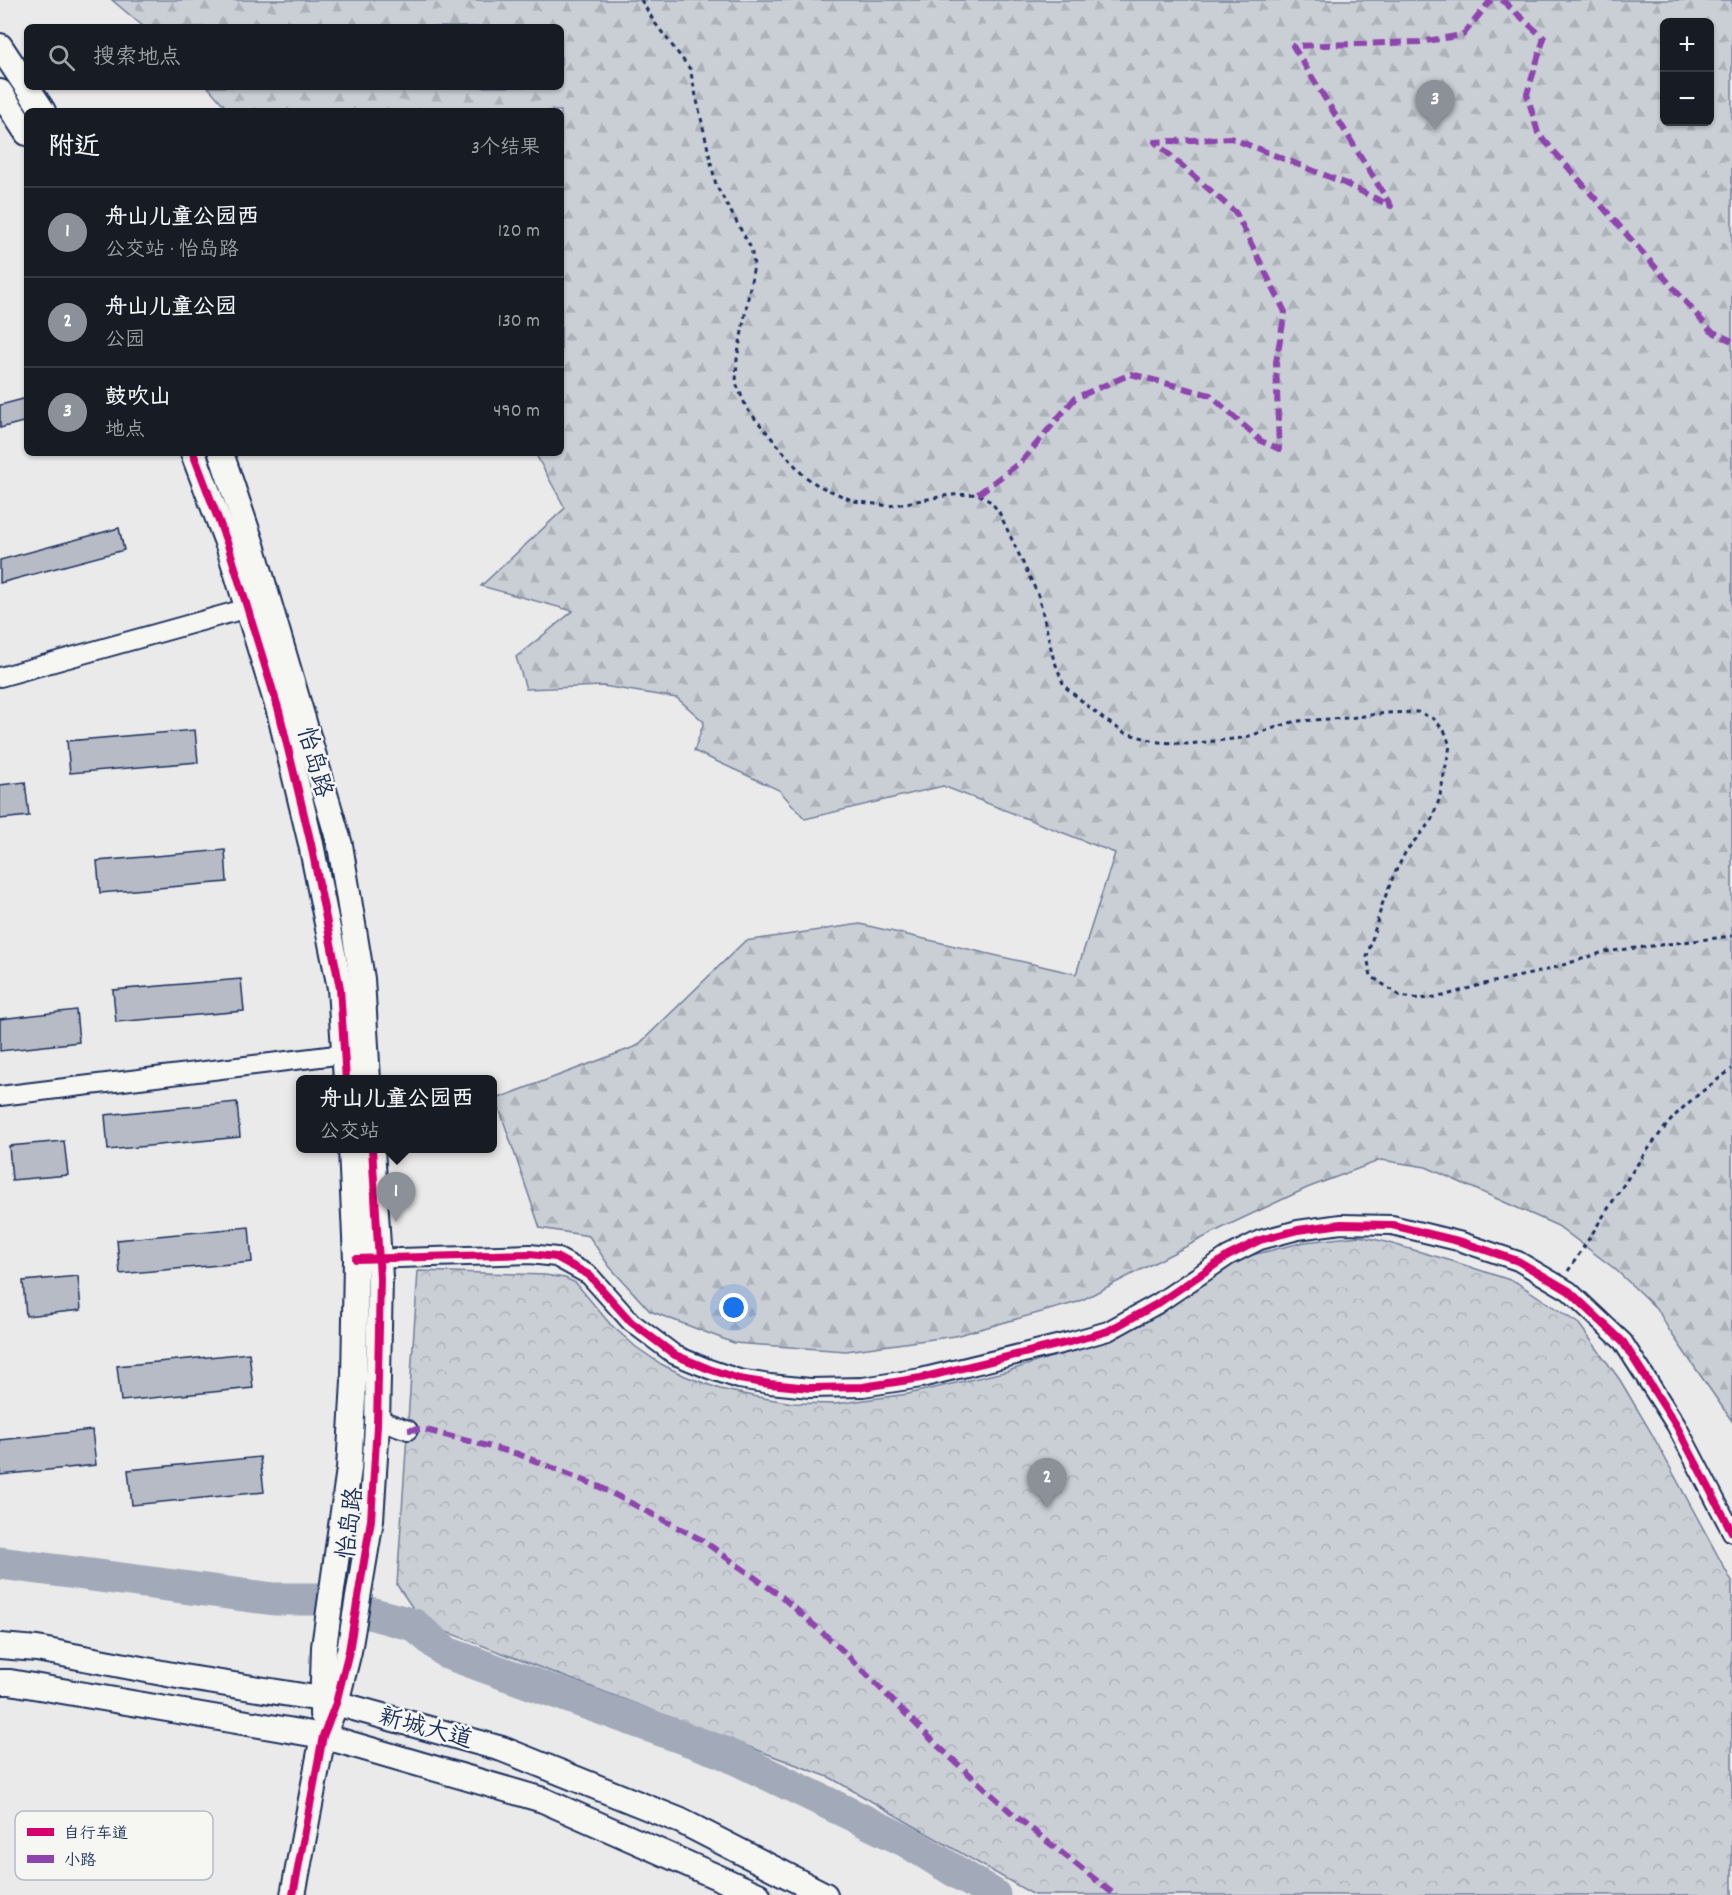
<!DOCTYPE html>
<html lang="zh">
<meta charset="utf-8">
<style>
body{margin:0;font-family:Dekko,"LXGW WenKai TC",sans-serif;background:#242831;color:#f1f3f6}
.controls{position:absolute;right:18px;top:18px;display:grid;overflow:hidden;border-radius:9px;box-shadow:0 2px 4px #0004}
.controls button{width:54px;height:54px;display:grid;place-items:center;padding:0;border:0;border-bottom:2px solid #363941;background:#171b24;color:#f1f3f6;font:30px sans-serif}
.you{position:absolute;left:734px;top:1308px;width:21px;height:21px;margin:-15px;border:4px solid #fff;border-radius:50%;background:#1a73e8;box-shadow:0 0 0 9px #1a73e833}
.badge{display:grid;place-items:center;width:39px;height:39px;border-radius:50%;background:#8c9099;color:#fff;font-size:20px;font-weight:700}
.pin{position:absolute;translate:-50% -50px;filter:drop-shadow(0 2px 3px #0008)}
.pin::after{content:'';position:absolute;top:32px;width:21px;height:18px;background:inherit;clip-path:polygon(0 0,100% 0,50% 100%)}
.popup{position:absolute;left:296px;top:1075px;width:201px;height:78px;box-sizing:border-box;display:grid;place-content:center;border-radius:9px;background:#171b24;filter:drop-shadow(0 2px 4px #0005);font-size:20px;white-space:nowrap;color:#9ea1a6}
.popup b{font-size:22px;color:#f1f3f6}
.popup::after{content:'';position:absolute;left:50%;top:100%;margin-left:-12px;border:12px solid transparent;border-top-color:#171b24}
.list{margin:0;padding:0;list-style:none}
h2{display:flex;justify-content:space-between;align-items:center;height:78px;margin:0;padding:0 24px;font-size:26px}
h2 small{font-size:20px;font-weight:400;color:#9ea1a6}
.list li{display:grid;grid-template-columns:39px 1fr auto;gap:18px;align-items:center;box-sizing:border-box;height:90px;padding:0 24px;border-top:2px solid #363941}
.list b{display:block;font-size:22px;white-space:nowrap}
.list p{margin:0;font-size:20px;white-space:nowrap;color:#9ea1a6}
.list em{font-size:20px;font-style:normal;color:#9ea1a6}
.icon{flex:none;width:33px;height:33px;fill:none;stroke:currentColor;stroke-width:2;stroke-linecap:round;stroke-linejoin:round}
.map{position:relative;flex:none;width:1732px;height:1895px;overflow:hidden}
.search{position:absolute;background:#171b24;box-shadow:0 2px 4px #0004;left:24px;top:24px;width:540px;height:66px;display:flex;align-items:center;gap:15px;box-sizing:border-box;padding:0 21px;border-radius:9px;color:#9ea1a6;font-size:22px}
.panel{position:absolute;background:#171b24;box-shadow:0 2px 4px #0004;left:24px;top:108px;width:540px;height:348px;border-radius:9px}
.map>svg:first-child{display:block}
.forest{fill:url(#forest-firs);stroke:#727e9a;stroke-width:1.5;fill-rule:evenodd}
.park{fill:url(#park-crowns);stroke:#727e9a;stroke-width:1.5}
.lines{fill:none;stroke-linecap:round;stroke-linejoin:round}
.river{stroke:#a2aaba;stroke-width:33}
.building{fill:#b6bbc6;stroke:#1b2f5e;stroke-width:1.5}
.street-casing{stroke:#1b2f5e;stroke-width:22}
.secondary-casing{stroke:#1b2f5e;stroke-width:28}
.path{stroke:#1b2f5e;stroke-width:3;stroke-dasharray:4.5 4.5;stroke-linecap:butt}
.street{stroke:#f6f6f2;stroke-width:18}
.secondary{stroke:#f6f6f2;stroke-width:24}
.quiet{stroke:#8e44ad;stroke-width:6;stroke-dasharray:12 6;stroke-linecap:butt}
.cycleway-casing{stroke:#f6f6f2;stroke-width:11}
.cycleway{stroke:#d6006c;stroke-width:8}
.labels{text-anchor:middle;stroke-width:5;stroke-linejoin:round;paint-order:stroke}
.street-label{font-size:24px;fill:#1b2f5e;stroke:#f6f6f2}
.key{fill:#f6f6f2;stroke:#b4bac6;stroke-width:1.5}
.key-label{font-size:16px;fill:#1b2f5e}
</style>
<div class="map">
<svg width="1732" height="1895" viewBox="0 0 1732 1895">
<defs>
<pattern id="forest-firs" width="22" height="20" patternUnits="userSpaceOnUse" patternTransform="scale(1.5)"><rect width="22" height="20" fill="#caced5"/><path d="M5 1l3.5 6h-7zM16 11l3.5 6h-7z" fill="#adb1b9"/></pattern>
<pattern id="park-crowns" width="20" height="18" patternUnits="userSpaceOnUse" patternTransform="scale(1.5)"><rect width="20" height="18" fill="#caced5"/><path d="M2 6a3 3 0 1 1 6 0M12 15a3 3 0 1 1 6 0" fill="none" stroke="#adb1b9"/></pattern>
</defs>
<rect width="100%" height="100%" fill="#e9eae9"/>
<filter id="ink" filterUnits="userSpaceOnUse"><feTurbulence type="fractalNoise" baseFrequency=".0167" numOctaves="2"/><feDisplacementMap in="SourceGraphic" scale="12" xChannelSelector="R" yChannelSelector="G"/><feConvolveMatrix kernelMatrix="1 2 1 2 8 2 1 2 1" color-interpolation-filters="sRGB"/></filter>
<g filter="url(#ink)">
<path class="forest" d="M 112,0 L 1732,0 L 1732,1421 L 1669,1330 L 1658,1310 L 1615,1269 L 1558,1226 L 1426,1167 L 1381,1160 L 1307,1188 L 1226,1226 L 1078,1302 L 955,1336 L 846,1351 L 734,1343 L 650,1311 L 609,1266 L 589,1236 L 540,1228 L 496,1099 L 637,1046 L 745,941 L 860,924 L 1076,974 L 1115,853 L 943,786 L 805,819 L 779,790 L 694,751 L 704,722 L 677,698 L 603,686 L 526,689 L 516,657 L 573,611 L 481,586 L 565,508 L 535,453 L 561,453 L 561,111 L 229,111 L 208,87 L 561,87 L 561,27 L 144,27 ZM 1664,22 L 1710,22 L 1710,122 L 1664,122 Z"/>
<path class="park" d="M 1359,1236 L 1382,1241 L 1452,1261 L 1516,1282 L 1579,1324 L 1620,1380 L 1652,1434 L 1732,1582 L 1732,1895 L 1034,1895 L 831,1778 L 423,1623 L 397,1585 L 418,1271 L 545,1275 L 565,1278 L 576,1283 L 610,1324 L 636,1347 L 661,1364 L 685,1376 L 720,1389 L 757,1397 L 793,1403 L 835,1404 L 908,1394 L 1008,1371 L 1110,1338 L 1141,1325 L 1244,1257 L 1305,1242 Z"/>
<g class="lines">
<path class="river" d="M 0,1563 L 274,1599 L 318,1599 L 414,1625 L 447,1653 L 722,1752 L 906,1841 L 994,1895"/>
</g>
<g class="building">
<path d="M 27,398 L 27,421 L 0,428 L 0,405 Z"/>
<path d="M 119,528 L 124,550 L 0,583 L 0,560 Z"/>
<path d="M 195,730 L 198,762 L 70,773 L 67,741 Z"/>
<path d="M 25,782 L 29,816 L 0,819 L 0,785 Z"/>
<path d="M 225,850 L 227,882 L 100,893 L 97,861 Z"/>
<path d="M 241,979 L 244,1011 L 116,1022 L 113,990 Z"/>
<path d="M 76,1010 L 79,1042 L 0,1051 L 0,1019 Z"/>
<path d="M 237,1102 L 240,1137 L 108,1150 L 105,1115 Z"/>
<path d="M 64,1141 L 68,1175 L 12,1180 L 9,1146 Z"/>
<path d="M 249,1227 L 252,1262 L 120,1274 L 117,1240 Z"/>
<path d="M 78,1276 L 81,1310 L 26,1316 L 23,1281 Z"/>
<path d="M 249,1353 L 253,1388 L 121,1401 L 117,1366 Z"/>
<path d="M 92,1430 L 96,1465 L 0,1475 L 0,1440 Z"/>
<path d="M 260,1457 L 264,1492 L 132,1505 L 128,1470 Z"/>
</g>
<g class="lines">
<g class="street-casing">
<g id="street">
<path d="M 0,677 L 248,608"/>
<path d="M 0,1096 L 344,1054"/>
<path d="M 366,1259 L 530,1254 L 556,1257 L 589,1275 L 631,1322 L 675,1355 L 709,1369 L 739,1379 L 770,1384 L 810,1388 L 863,1387 L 921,1378 L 1073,1341 L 1108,1331 L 1157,1304 L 1228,1256 L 1260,1240 L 1298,1230 L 1341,1224 L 1392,1225 L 1462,1242 L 1518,1261 L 1569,1291 L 1623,1342 L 1676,1425 L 1732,1532"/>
<path d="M 377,1419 L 408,1430"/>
</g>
</g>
<g class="secondary-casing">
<g id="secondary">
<path d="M 0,46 L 43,111"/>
<path d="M 0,92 L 27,133"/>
<path d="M 193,453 L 228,545 L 279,711 L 311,844 L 340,988 L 346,1080"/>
<path d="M 221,453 L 252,545 L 340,845 L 362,979 L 368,1080"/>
<path d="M 0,1646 L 37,1649 L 183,1677 L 321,1699 L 502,1749 L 681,1821 L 825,1895"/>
<path d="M 0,1682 L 10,1682 L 323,1736 L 543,1800 L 758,1895"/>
<path d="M 322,1714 L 324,1647 L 349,1469 L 354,1381 L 356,1259 L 351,1148"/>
<path d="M 293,1895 L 323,1736 L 336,1703 L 349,1651 L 371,1520 L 377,1425 L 380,1278 L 372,1148"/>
</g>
</g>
<g class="path">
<path d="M 641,0 L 655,23 L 690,69 L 716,185 L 751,248 L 754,265 L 737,359 L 736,383 L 747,409 L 803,475 L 819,486 L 854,501 L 889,506 L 950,495 L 978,494 L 991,502 L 999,512 L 1039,597 L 1053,657 L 1064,686 L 1101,717 L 1125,733 L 1159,742 L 1189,744 L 1243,738 L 1296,721 L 1349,718 L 1386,713 L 1418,712 L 1434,719 L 1445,732 L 1450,746 L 1439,800 L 1431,821 L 1406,851 L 1393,877 L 1382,905 L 1367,957 L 1371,976 L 1400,996 L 1421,999 L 1443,996 L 1480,985 L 1544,971 L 1604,952 L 1732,936"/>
<path d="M 1568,1271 C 1602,1220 1632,1166 1672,1119 C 1689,1100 1712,1084 1732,1069"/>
</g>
<use href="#street" class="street"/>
<use href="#secondary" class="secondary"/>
<g class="quiet">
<path d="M 1502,0 L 1544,38 L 1527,94 L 1538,133 L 1711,331 L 1732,341"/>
<path d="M 978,494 L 1022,461 L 1075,398 L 1131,374 L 1210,395 L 1261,441 L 1279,449 L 1276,362 L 1285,312 L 1236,213 L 1155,142 L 1231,138 L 1342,182 L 1391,206 L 1293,46 L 1420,42 L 1463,35 L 1491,0"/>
<path d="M 408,1430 L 422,1429 L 518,1454 L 600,1487 L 702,1540 L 782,1597 L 841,1649 L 938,1746 L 1014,1815 L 1115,1895"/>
</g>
<g class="cycleway-casing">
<g id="cycleway">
<path d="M 193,453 L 228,545 L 279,711 L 311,844 L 340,988 L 346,1080"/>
<path d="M 356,1259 L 530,1254 L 556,1257 L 589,1275 L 631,1322 L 675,1355 L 709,1369 L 739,1379 L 770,1384 L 810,1388 L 863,1387 L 921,1378 L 1073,1341 L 1108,1331 L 1157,1304 L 1228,1256 L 1260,1240 L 1298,1230 L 1341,1224 L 1392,1225 L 1462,1242 L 1518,1261 L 1569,1291 L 1623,1342 L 1676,1425 L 1732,1532"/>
<path d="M 293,1895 L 323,1736 L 336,1703 L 349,1651 L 371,1520 L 377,1425 L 380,1278 L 372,1148"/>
</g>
</g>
<use href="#cycleway" class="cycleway"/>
</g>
</g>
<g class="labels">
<g class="street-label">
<text transform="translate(316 762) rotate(74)" y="8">怡岛路</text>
<text transform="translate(349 1523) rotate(-83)" y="8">怡岛路</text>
<text transform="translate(426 1727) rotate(15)" y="8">新城大道</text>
</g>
</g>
<rect x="15" y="1811" width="198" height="69" rx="9" class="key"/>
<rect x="27" y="1828" width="27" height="8" fill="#d6006c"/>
<rect x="27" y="1855" width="27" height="8" fill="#8e44ad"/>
<g class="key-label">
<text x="64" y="1838">自行车道</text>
<text x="64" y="1865">小路</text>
</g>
</svg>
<div class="controls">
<button>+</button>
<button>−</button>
</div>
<div class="you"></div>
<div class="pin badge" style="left:396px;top:1222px">1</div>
<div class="popup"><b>舟山儿童公园西</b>公交站</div>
<div class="pin badge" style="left:1047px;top:1508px">2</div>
<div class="pin badge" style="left:1435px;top:130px">3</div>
<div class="search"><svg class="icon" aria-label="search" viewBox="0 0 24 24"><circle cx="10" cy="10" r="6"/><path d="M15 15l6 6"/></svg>搜索地点</div>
<section class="panel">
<h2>附近<small>3个结果</small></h2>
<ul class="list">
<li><span class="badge">1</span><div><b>舟山儿童公园西</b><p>公交站 · 怡岛路</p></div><em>120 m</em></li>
<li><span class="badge">2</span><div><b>舟山儿童公园</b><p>公园</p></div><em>130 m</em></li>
<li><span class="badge">3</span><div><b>鼓吹山</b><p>地点</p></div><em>490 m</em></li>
</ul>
</section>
</div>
